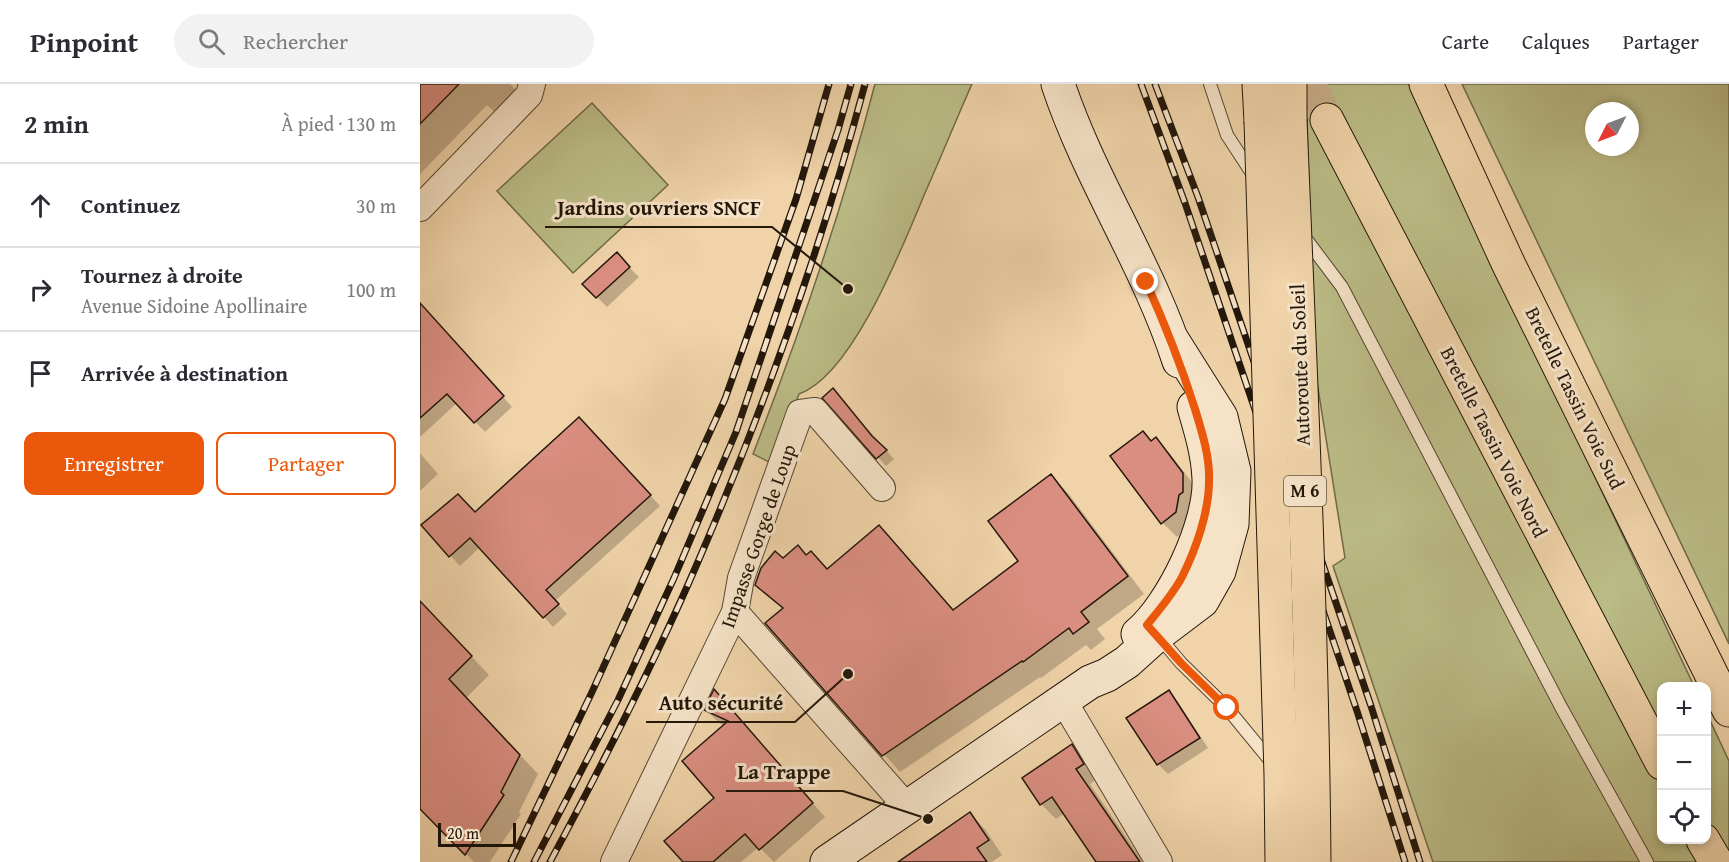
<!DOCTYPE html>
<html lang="fr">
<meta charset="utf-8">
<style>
body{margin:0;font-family:"Gentium Book Plus",serif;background:#f2f2f3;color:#2b2b33}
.controls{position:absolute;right:18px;bottom:18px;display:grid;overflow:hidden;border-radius:12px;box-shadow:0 3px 9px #0003}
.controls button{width:54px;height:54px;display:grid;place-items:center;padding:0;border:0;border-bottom:2px solid #e1e1e2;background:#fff;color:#2b2b33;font:30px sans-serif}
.compass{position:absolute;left:1165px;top:18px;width:54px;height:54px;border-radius:50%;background:#fff;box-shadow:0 3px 9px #0003;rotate:228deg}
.scale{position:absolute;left:18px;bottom:15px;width:78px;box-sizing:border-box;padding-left:6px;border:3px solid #23170a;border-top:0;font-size:16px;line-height:21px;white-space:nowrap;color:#23170a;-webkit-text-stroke:4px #f5e2c7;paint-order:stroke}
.stop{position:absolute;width:18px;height:18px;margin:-14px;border:4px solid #ea580c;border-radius:50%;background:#fff}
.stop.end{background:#ea580c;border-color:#fff;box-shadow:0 2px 6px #0008}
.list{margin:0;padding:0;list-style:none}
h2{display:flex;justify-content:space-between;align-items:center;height:78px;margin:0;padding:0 24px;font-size:26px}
h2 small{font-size:20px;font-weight:400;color:#7c7c81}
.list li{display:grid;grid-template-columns:39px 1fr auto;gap:18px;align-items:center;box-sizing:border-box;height:84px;padding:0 24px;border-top:2px solid #e1e1e2}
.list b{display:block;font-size:22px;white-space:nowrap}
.list p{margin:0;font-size:20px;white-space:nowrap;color:#7c7c81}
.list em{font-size:20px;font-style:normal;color:#7c7c81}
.actions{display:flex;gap:12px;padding:18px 24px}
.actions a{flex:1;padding:14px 0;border:2px solid #ea580c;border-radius:12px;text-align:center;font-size:21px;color:#ea580c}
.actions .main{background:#ea580c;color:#fff}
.icon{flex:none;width:33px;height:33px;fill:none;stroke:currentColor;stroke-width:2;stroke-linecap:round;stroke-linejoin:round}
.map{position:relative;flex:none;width:1309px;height:778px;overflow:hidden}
header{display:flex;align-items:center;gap:36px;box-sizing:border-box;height:84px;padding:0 30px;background:#fff;border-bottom:2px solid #e1e1e2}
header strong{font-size:28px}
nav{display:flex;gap:33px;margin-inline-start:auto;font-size:21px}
.search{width:420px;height:54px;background:#f2f2f3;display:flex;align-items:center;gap:15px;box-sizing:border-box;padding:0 21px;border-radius:33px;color:#7c7c81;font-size:22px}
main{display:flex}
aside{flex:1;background:#fff}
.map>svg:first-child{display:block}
.green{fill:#bbbc86;stroke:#6f6a48;stroke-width:1.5;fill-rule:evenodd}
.shadow{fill:#0003}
.building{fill:#da8e81;stroke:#23170a;stroke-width:1.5}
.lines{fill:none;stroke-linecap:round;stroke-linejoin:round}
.primary-tunnel{stroke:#c7ad89;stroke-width:33;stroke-dasharray:33 16;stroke-linecap:butt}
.service-casing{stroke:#564632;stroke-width:14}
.minor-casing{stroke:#564632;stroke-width:28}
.secondary-casing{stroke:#23170a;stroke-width:35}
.primary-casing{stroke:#23170a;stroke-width:35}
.trunk-casing{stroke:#23170a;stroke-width:35}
.service{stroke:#f5e2c7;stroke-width:12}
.minor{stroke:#f5e2c7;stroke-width:26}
.secondary{stroke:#f5e2c7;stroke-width:33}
.primary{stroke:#f0d3a9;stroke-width:33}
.trunk{stroke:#f0d3a9;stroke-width:33}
.rail-casing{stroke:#23170a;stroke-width:7}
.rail{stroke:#f5e2c7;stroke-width:4.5;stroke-dasharray:14;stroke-linecap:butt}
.trunk-bridge-casing{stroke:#23170a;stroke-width:35;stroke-linecap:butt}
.trunk-bridge{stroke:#f0d3a9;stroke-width:33}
.route{stroke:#ea580c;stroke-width:8}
.labels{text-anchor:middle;stroke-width:6;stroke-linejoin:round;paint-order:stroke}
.shield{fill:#f5e2c7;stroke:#625443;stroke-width:1.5}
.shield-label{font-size:18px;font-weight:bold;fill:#23170a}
.street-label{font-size:20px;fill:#23170a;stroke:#f5e2c7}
.leader{fill:none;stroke:#23170a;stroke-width:2}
.callout-dot{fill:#23170a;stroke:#f5e2c7;stroke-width:2}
.callout-label{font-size:21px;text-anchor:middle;font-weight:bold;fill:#23170a;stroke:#f5e2c7;stroke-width:6;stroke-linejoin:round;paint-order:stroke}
</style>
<header>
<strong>Pinpoint</strong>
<div class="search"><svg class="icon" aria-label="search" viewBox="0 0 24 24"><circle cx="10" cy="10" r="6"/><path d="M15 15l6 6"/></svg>Rechercher</div>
<nav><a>Carte</a><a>Calques</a><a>Partager</a></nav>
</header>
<main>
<aside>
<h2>2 min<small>À pied · 130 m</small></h2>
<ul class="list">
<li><svg class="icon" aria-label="ahead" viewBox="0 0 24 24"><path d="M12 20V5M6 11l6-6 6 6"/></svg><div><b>Continuez</b></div><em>30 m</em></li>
<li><svg class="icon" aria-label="right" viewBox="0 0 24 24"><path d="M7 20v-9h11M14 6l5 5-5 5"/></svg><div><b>Tournez à droite</b><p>Avenue Sidoine Apollinaire</p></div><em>100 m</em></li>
<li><svg class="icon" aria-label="arrive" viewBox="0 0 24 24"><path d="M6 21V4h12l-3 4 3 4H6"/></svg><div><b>Arrivée à destination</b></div></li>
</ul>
<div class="actions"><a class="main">Enregistrer</a><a>Partager</a></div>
</aside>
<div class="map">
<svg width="1309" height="778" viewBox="0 0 1309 778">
<rect width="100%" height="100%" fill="#f0d3a9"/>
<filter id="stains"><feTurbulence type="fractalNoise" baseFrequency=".00333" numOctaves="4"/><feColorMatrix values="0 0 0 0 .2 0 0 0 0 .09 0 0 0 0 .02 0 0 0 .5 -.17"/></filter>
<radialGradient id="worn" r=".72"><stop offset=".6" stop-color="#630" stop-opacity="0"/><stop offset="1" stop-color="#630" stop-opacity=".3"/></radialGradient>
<g class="green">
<path d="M 455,0 L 552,0 C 536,36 521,73 505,109 C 483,161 433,291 379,310 L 353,380 L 333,370 C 380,249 422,126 455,0 Z"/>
<path d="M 894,0 L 989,0 L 1274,602 L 1242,602 L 1242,756 L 1286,756 L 1287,630 L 1309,677 L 1309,778 L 1013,778 L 913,482 L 925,474 L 884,216 L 892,194 L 887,38 Z"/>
<path d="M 1042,0 L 1309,0 L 1309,560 ZM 1174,27 L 1210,27 L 1210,63 L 1174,63 Z"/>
<path d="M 172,19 L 248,101 L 153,189 L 77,107 Z"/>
</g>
<g class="shadow">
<path d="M 0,0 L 90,0 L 105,15 L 84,37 L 67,21 L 0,90 Z"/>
<path d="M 206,180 L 219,193 L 187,223 L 164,200 Z"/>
<path d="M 0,220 L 92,323 L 65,348 L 37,319 L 0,353 Z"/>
<path d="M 413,306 L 474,375 L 466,382 L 404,314 Z"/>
<path d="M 169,344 L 240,422 L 135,517 L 147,530 L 133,543 L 60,463 L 40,482 L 3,441 L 56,430 Z"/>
<path d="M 723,349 L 732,358 L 736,355 L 750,370 L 777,405 L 770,443 L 757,453 L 743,439 L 692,372 Z"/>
<path d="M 0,369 L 18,390 L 0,407 Z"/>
<path d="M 631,392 L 648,409 L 724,510 L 677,545 L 685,555 L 671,566 L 666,561 L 621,594 L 620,593 L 480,688 L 347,539 L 363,525 L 337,500 L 363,476 L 387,473 L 391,469 L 409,486 L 459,443 L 534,527 L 600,477 Z"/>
<path d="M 0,518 L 69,591 L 46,614 L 118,690 L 99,728 L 101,730 L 70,778 L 54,778 L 0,722 Z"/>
<path d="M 295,608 L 405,733 L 354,778 L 339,763 L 321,778 L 265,778 L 296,714 L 305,642 L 299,639 L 286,626 Z"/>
<path d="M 749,608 L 758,618 L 788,664 L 748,690 L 738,680 L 708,635 Z"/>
<path d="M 651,662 L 666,676 L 677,695 L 670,700 L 723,778 L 678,778 L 645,729 L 636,735 L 621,720 Z"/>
<path d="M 550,730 L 565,745 L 582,771 L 572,778 L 480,778 Z"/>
</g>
<g class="building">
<path d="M 0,0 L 39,0 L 0,40 Z"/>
<path d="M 197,168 L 210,183 L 176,214 L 162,200 Z"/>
<path d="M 0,219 L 84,312 L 54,339 L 27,310 L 0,334 Z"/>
<path d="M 413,304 L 452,352 L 467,366 L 456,375 L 402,314 Z"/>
<path d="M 159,333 L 231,411 L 126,506 L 139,520 L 123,534 L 50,454 L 29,473 L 1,441 L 38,410 L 55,428 Z"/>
<path d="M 723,347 L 731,357 L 736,353 L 763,389 L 763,408 L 759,411 L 756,428 L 741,440 L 690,372 Z"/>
<path d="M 631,390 L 708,492 L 661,528 L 669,538 L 653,550 L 649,544 L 603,578 L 602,577 L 462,672 L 345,539 L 363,524 L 335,501 L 341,484 L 355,467 L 363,474 L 378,461 L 386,471 L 391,467 L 407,485 L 459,441 L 533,526 L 598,477 L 568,437 Z"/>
<path d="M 0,517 L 52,572 L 29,595 L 100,671 L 81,708 L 84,711 L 45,771 L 0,725 Z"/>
<path d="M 294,605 L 393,719 L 339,766 L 325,750 L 293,778 L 263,778 L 244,757 L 294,714 L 262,677 L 308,637 L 284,626 Z"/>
<path d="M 749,606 L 780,654 L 737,681 L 706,634 Z"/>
<path d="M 652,660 L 664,680 L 656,685 L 720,778 L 676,778 L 632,713 L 620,721 L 602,694 Z"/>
<path d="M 550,728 L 569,756 L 557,764 L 567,778 L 478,778 Z"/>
</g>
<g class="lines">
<path class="primary-tunnel" d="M 889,0 L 907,36"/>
<g class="service-casing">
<g id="service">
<path d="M 790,0 L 807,51 L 835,94"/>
<path d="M 883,151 L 922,203 L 1141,623 L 1227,778"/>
<path d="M 739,553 L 761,579 L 807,624 L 853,680"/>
</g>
</g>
<g class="minor-casing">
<g id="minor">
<path d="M 0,124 L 109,11 L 112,0"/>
<path d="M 315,528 L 487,723"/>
<path d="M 643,616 L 739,778"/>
<path d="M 194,778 L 315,528 L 321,494 L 380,329 L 395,327 L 462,404"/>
</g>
</g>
<g class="secondary-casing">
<g id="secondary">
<path d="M 638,0 C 670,96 728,181 759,277"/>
<path d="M 718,550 C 752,522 791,440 789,395 C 788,370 781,347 774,323"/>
<path d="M 407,778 L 670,598 L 687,591 L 707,578 L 737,551 L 782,517 L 799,487 L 812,440 L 814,387 L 801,333 L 753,257"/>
</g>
</g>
<g class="primary-casing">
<g id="primary">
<path d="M 907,36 L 1242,679"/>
<path d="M 1283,756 L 1296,778"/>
</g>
</g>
<g class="trunk-casing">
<g id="trunk">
<path d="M 839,0 L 841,37"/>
<path d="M 870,0 L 870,36"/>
<path d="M 1006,0 L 1088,179 L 1309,626"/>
</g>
</g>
<use href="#service" class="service"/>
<use href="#minor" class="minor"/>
<use href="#secondary" class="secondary"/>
<use href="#primary" class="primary"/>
<use href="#trunk" class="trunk"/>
<g class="rail-casing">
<g id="rail">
<path d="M 721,0 L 765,119 L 937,627 L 985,778"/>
<path d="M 735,0 L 778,113 L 951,622 L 1000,778"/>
<path d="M 91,778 L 172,608 L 305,315 L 376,115 L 409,0"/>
<path d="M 114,778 L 198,616 L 254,494 L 316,348 L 418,46 L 431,0"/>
<path d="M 130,778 C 182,681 233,582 277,480 C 344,325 401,164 445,0"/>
</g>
</g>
<use href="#rail" class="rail"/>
<g class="trunk-bridge-casing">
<g id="trunk-bridge">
<path d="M 870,36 C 880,283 892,531 894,778"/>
<path d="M 841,37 L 861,691 L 862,778"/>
</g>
</g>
<use href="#trunk-bridge" class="trunk-bridge"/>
</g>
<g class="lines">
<path class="route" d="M 726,198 C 745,240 761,281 775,325 C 782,348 790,373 789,397 C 789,428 776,465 762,493 C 753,510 739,526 727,541 L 761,579 L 807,624"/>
</g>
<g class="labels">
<rect class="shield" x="864" y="392" width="42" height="30" rx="4.5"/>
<g class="shield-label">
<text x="885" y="413">M 6</text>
</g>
<g class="street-label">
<text transform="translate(880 281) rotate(-92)" y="7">Autoroute du Soleil</text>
<text transform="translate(1155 314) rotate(64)" y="7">Bretelle Tassin Voie Sud</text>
<text transform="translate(1074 358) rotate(63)" y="7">Bretelle Tassin Voie Nord</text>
<text transform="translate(338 452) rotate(-71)" y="7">Impasse Gorge de Loup</text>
</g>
</g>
<path class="leader" d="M428 205L352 143H125M428 590L375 638H226M508 735L423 707H306"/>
<g class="callout-dot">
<circle cx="428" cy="205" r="6"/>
<circle cx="428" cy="590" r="6"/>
<circle cx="508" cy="735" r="6"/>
</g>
<g class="callout-label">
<text x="239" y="131">Jardins ouvriers SNCF</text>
<text x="301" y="626">Auto sécurité</text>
<text x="364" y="695">La Trappe</text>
</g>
<rect width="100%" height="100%" filter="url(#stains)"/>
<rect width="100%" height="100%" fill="url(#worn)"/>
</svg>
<div class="controls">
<button>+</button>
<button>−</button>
<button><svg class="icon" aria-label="locate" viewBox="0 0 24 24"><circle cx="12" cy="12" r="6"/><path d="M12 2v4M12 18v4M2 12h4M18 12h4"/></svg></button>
</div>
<svg class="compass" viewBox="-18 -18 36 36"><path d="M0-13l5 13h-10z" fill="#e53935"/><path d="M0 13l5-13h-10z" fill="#7c7c81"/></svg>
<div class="scale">20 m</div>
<div class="stop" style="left:807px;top:624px"></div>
<div class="stop end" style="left:726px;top:198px"></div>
</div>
</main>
